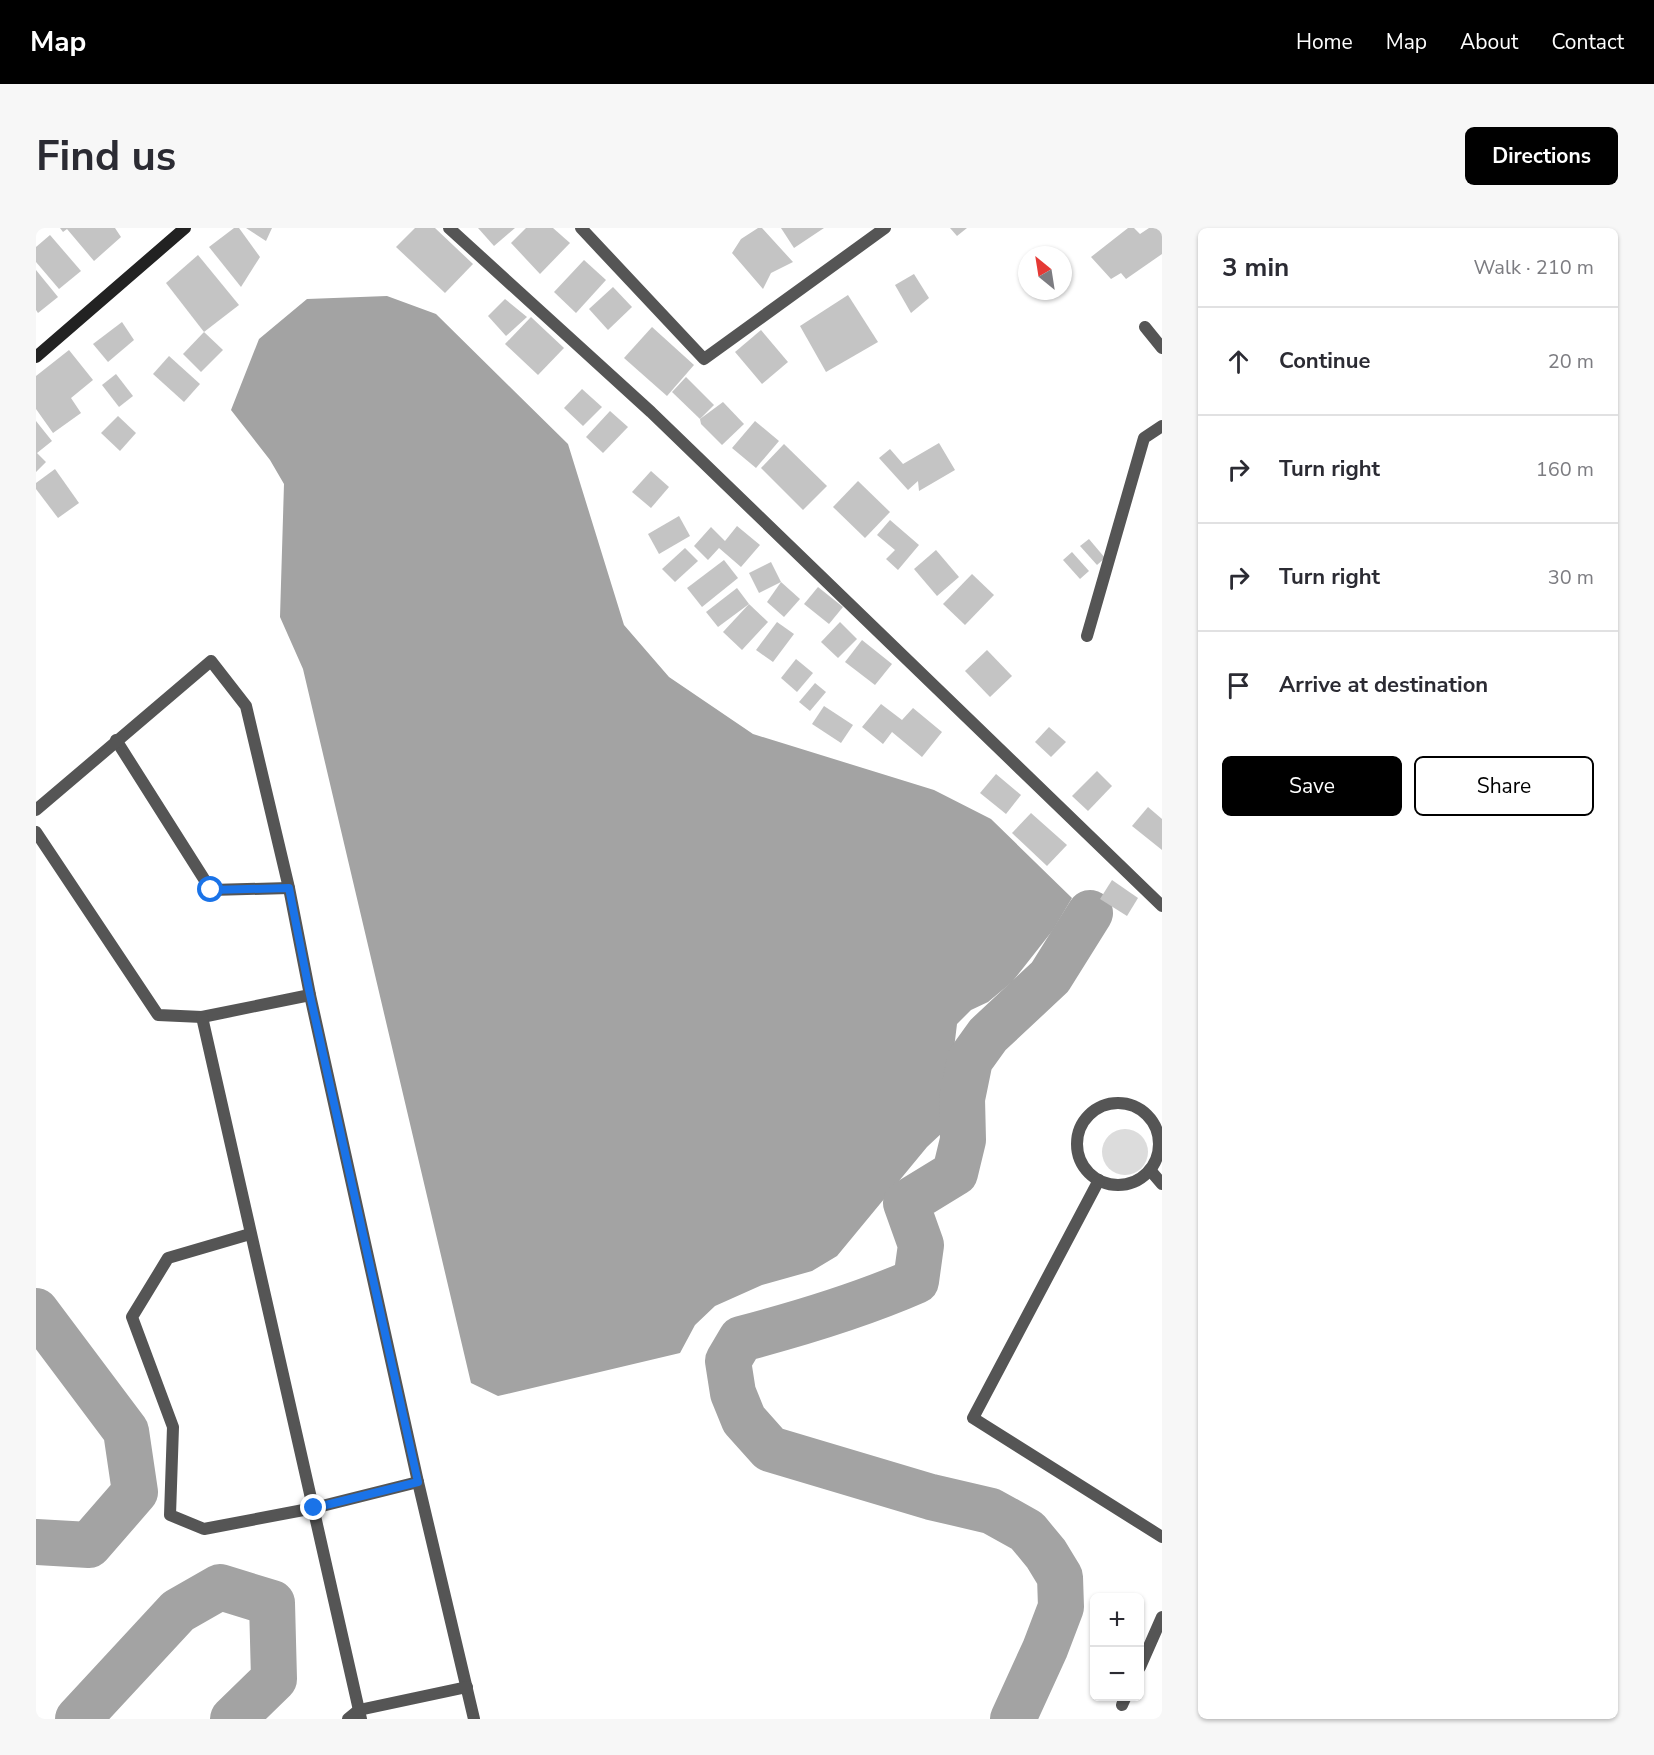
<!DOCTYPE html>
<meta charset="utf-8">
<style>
body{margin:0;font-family:"Nunito Sans",sans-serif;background:#f7f7f7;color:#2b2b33}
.controls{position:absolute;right:18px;bottom:18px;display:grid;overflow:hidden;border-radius:9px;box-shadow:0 2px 4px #0004}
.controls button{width:54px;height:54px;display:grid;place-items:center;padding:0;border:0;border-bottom:2px solid #e1e1e2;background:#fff;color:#2b2b33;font:30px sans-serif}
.compass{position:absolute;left:982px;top:18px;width:54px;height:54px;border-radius:50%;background:#fff;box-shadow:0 2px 4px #0004;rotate:330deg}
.stop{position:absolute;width:18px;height:18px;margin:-14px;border:4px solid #1a73e8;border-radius:50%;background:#fff}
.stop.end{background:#1a73e8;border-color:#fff;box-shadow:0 2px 6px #0008}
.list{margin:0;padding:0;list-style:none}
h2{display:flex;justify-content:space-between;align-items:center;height:78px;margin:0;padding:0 24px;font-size:26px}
h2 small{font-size:20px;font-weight:400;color:#7c7c81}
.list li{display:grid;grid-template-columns:39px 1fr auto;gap:18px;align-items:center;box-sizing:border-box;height:108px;padding:0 24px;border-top:2px solid #e1e1e2}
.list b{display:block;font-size:22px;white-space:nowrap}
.list em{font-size:20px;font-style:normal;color:#7c7c81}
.actions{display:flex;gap:12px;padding:18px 24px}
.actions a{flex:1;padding:14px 0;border:2px solid #000;border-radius:9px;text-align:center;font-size:21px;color:#000}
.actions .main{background:#000;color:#fff}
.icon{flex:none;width:33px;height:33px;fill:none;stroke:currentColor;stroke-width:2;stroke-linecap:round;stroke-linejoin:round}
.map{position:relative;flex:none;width:1126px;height:1491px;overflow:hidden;border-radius:9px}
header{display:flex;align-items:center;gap:36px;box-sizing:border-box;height:84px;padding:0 30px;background:#000;color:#fff}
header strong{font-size:28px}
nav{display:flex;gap:33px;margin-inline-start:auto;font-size:21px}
.intro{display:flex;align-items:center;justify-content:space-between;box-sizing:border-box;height:144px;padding:0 36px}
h1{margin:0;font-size:42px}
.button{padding:15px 27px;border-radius:9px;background:#000;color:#fff;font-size:21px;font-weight:700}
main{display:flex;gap:36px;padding:0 36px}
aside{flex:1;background:#fff;border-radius:9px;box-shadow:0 2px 4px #0004}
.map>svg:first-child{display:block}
.green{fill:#dcdcdc}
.water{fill:#a3a3a3}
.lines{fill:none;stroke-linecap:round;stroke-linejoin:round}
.river{stroke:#a3a3a3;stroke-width:46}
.building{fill:#c4c4c4}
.service{stroke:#555;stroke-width:12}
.minor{stroke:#555;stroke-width:12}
.tertiary{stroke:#555;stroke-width:12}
.secondary{stroke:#222;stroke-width:12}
.route{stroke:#1a73e8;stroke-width:8}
</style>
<header>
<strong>Map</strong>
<nav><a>Home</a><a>Map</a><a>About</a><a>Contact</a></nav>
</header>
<div class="intro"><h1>Find us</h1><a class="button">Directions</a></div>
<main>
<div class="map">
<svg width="1126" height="1491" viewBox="0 0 1126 1491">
<rect width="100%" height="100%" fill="#fff"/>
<circle class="green" cx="1089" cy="924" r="23"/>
<path class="water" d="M 351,68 L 400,86 L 532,216 L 588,397 L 633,449 L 717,506 L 898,562 L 955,591 L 1036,670 L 1017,702 L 976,754 L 952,774 L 935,782 L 921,796 L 908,903 L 891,919 L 801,1028 L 776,1043 L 726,1057 L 679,1078 L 659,1097 L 644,1125 L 462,1168 L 435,1155 L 267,441 L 244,389 L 248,256 L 234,232 L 195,182 L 223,111 L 271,71 Z"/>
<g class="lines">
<g class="river">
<path d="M 0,1083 L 90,1203 L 99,1264 L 53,1317 L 0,1314"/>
<path d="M 42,1491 L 142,1383 L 184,1359 L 236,1375 L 238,1451 L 197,1491"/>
<path d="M 977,1491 L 1009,1421 L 1025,1379 L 1024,1349 L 1010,1326 L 991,1303 L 955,1283 L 895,1269 L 734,1221 L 708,1192 L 697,1165 L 692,1133 L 705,1111 C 766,1095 823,1078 880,1053 L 885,1017 L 870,975 L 919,945 L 927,912 L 926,871 L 934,832 L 952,807 L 1014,749 L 1054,685"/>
</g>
</g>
<g class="building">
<path d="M 24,0 L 79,0 L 85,9 L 58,33 L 31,1 L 27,4 Z"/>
<path d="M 198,0 L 203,0 L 224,29 L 205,59 L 173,19 Z"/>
<path d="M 210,0 L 236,0 L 230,13 Z"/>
<path d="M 379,0 L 399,0 L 437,36 L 409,65 L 360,19 Z"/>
<path d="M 442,0 L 479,0 L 458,18 Z"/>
<path d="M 490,0 L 517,0 L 534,15 L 504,46 L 475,15 Z"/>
<path d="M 722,0 L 726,0 L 757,34 L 735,45 L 727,61 L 696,25 L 705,11 Z"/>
<path d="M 745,0 L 788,0 L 758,20 Z"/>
<path d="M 914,0 L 931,0 L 921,8 Z"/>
<path d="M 1092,0 L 1098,0 L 1104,6 L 1113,0 L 1126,0 L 1126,26 L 1090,51 L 1085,45 L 1075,51 L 1055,29 Z"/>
<path d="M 14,7 L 45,43 L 23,61 L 0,34 L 0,19 Z"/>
<path d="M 162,27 L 203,77 L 168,104 L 130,55 Z"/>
<path d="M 548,32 L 570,52 L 540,85 L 518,64 Z"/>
<path d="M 0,42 L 22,69 L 2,85 L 0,82 Z"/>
<path d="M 878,46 L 893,70 L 875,85 L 859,57 Z"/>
<path d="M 577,59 L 596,79 L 572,102 L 553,81 Z"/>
<path d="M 812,67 L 842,114 L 790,144 L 764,98 Z"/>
<path d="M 469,71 L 491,89 L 470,108 L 452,88 Z"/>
<path d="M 495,89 L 528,120 L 502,147 L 469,116 Z"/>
<path d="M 86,94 L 98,112 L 72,134 L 57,116 Z"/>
<path d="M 616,99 L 658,137 L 631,168 L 588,130 Z"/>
<path d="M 725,102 L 752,134 L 726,156 L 699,124 Z"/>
<path d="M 168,104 L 187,122 L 165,144 L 147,126 Z"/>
<path d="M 33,122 L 57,152 L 35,170 L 45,185 L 17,205 L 0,181 L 0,148 Z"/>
<path d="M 133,128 L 164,156 L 148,174 L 117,146 Z"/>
<path d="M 80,146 L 97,168 L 83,179 L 66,157 Z"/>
<path d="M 650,149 L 678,177 L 664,191 L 636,164 Z"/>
<path d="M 546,161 L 566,179 L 547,198 L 528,180 Z"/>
<path d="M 687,174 L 708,196 L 686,217 L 665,196 L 664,191 Z"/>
<path d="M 574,183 L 592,199 L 567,225 L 550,209 Z"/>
<path d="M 82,188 L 100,205 L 84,223 L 65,205 Z"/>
<path d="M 0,193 L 16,213 L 1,225 L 10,234 L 0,244 Z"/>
<path d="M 719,193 L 743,213 L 720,240 L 696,220 Z"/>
<path d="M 903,215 L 919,242 L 883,263 L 882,253 L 872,262 L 843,230 L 854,221 L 867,236 Z"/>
<path d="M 748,216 L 791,258 L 767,282 L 725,240 Z"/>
<path d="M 19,241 L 43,275 L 22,290 L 0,261 L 0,255 Z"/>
<path d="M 615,243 L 633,259 L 615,280 L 596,264 Z"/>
<path d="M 822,253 L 854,284 L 829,310 L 797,279 Z"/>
<path d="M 643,288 L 654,308 L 623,326 L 612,306 Z"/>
<path d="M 854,292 L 883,317 L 862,342 L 850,331 L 859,322 L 841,307 Z"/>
<path d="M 701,298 L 724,317 L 705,339 L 683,320 L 672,332 L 658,318 L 675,299 L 689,313 Z"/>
<path d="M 1053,311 L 1069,330 L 1061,337 L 1044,318 Z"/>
<path d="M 649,320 L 662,333 L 639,354 L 626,341 Z"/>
<path d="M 900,322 L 923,349 L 901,368 L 878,341 Z"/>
<path d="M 1036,324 L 1053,343 L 1044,351 L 1027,332 Z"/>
<path d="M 688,332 L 702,350 L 666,379 L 651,360 Z"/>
<path d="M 735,334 L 745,354 L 723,365 L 713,345 Z"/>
<path d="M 936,346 L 958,367 L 929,397 L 907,376 Z"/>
<path d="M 745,354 L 764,371 L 748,389 L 731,374 Z"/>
<path d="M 782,359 L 807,379 L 793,396 L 768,376 Z"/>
<path d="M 701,360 L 713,376 L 682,399 L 670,384 Z"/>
<path d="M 713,376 L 732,394 L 706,422 L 687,404 Z"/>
<path d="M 741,394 L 758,406 L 737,434 L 720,422 Z"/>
<path d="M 804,394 L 821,411 L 802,430 L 785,414 Z"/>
<path d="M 826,412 L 856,436 L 839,457 L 809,434 Z"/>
<path d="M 951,422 L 976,448 L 954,469 L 929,443 Z"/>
<path d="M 760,431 L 777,445 L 761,464 L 745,450 Z"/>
<path d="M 779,455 L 790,464 L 774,483 L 763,474 Z"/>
<path d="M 845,476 L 866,492 L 877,480 L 906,504 L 886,529 L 856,504 L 847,516 L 826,499 Z"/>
<path d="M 788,478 L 817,497 L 805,515 L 776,496 Z"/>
<path d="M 1013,499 L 1030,514 L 1015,529 L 999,514 Z"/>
<path d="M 1061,543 L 1076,558 L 1052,583 L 1036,568 Z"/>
<path d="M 960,546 L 985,567 L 970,586 L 944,565 Z"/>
<path d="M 1112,579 L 1126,591 L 1126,622 L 1096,598 Z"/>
<path d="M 995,585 L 1031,617 L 1011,638 L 976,605 Z"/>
<path d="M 1076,652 L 1102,670 L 1091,688 L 1064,671 Z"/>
</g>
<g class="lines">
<g class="service">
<path d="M 1109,99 L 1126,120"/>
<path d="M 1051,408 L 1108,210 L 1126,198"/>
<circle cx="1082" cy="916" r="41"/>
<path d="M 1114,942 L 1126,956"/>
<path d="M 1063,952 L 937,1190 L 1126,1309"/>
<path d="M 1104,1439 L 1126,1389"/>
<path d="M 1086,1477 L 1090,1468"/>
</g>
<g class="minor">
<path d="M 545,0 L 668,131 L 849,0"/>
<path d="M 80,512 L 175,662 L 253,660"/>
<path d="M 0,582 L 175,433 L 210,478 L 253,660 L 274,767 L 382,1254 L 438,1491"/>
<path d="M 0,604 L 122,787 L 166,789 L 274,767"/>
<path d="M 166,789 L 325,1491"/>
<path d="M 214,1006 L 132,1030 L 96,1089 L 137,1199 L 134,1287 L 168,1301 L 278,1280 L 382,1254"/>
<path d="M 312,1491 L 323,1482 L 431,1459"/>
</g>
<path class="tertiary" d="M 413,0 L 615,184 L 1126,678"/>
<path class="secondary" d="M 0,129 L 149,0"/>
</g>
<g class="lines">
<path class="route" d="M 175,662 L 253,660 L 274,767 L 382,1254 L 278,1280"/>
</g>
</svg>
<div class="controls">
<button>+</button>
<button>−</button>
</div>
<svg class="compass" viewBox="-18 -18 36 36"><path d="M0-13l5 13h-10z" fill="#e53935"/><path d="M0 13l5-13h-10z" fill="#7c7c81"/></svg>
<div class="stop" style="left:175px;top:662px"></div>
<div class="stop end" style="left:278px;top:1280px"></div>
</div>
<aside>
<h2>3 min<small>Walk · 210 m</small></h2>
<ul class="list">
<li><svg class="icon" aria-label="ahead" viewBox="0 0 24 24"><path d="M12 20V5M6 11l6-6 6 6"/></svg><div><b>Continue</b></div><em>20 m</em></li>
<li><svg class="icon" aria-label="right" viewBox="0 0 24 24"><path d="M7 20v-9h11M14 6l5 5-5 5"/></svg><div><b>Turn right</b></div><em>160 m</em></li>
<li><svg class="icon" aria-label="right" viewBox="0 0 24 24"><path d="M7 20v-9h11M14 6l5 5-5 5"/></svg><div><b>Turn right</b></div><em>30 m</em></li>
<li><svg class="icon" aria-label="arrive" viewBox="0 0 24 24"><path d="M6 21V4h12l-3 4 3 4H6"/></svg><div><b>Arrive at destination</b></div></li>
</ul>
<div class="actions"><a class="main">Save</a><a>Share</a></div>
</aside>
</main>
